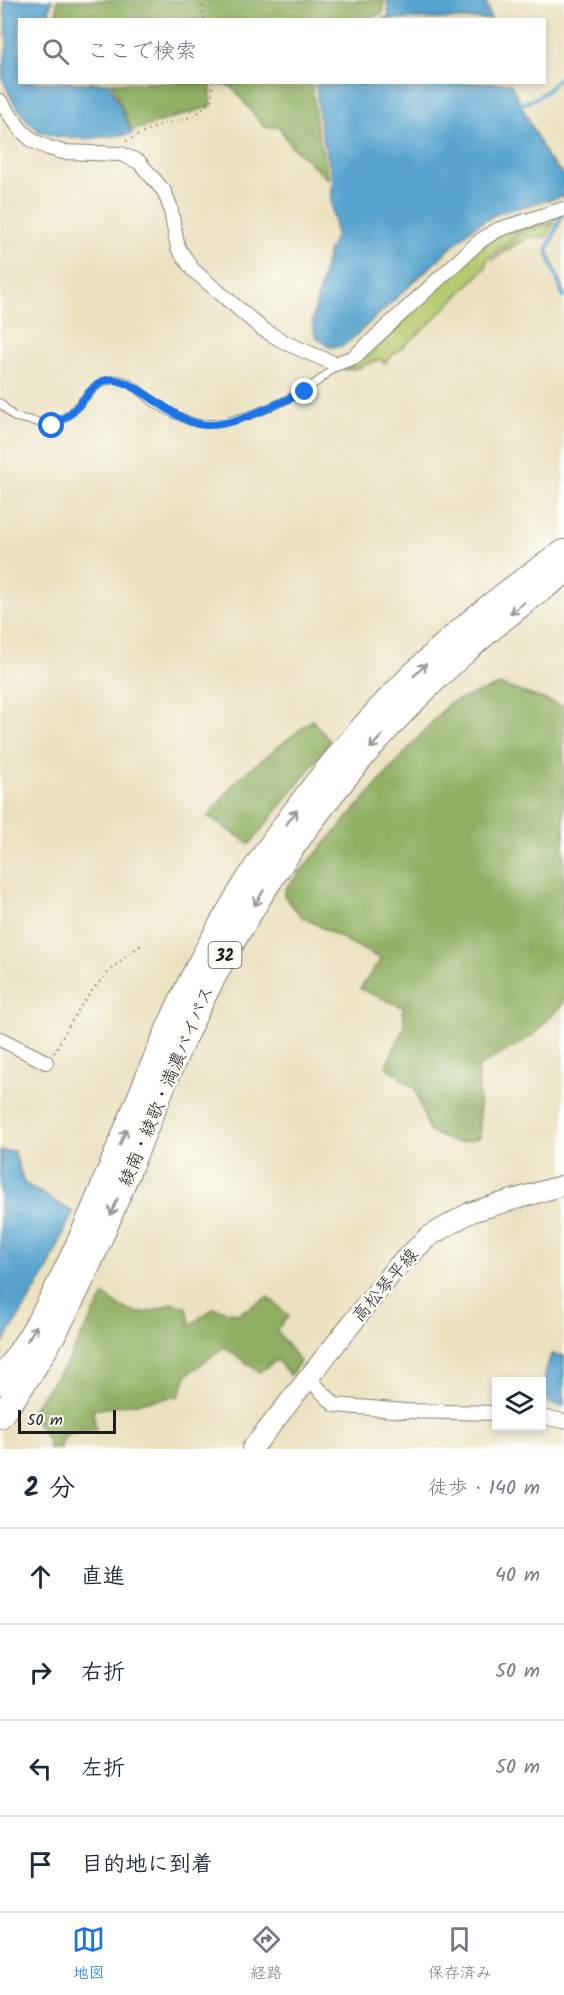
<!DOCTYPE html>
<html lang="ja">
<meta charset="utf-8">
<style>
body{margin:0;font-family:Kalam,"Klee One",sans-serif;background:#f6f6f7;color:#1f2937}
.controls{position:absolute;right:18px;bottom:18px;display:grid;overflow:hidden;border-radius:0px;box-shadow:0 3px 9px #0003}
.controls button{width:54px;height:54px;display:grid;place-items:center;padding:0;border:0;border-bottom:2px solid #e0e1e3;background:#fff;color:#1f2937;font:30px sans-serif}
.scale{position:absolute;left:18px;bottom:15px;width:98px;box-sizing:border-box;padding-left:6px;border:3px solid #1c1c1c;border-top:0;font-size:16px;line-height:21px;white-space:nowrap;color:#1c1c1c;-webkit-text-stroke:4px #fdfcf7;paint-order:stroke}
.stop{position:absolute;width:18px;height:18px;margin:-14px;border:4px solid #1a73e8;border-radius:50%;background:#fff}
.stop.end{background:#1a73e8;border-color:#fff;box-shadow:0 2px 6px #0008}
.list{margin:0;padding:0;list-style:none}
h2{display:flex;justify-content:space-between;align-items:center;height:78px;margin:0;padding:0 24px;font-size:26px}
h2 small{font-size:20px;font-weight:400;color:#747a83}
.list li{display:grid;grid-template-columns:39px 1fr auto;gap:18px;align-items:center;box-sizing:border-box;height:96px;padding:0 24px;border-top:2px solid #e0e1e3}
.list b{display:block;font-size:22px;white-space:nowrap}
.list em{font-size:20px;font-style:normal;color:#747a83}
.icon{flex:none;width:33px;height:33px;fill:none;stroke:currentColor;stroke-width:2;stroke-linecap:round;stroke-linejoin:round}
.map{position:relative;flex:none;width:564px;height:1449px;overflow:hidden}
.search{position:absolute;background:#fff;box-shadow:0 3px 9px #0003;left:18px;right:18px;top:18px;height:66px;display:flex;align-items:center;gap:15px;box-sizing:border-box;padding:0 21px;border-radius:0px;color:#747a83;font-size:22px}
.sheet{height:462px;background:#fff}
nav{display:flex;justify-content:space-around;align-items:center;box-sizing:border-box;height:84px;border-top:2px solid #e0e1e3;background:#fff;font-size:16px;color:#747a83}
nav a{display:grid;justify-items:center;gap:3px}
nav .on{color:#1a73e8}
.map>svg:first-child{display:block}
.green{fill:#b6cb6f;stroke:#697446;stroke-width:1.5}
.forest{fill:#90af62;stroke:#56663f;stroke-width:1.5}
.water{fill:#54a3ce;stroke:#386075;stroke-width:1.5}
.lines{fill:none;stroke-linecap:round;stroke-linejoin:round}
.stream{stroke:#54a3ce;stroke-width:4}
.service-casing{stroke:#847e6e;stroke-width:9}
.minor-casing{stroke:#847e6e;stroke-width:16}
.secondary-casing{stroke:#847e6e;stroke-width:22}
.trunk-casing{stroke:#847e6e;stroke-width:26}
.path{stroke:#847e6e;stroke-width:2;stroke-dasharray:1.5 4.5;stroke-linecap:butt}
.service{stroke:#fff;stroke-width:7}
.minor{stroke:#fff;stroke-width:14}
.secondary{stroke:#fff;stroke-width:20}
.trunk{stroke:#fff;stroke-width:24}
.oneway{stroke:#999}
.route{stroke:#1a73e8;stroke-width:8}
.labels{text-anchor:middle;stroke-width:5;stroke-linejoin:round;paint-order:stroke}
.shield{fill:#fdfcf7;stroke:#605f5e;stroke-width:1.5}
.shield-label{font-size:16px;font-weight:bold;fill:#1c1c1c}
.street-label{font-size:18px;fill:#1c1c1c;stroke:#fdfcf7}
</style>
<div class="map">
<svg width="564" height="1449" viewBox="0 0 564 1449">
<rect width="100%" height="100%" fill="#fdfcf7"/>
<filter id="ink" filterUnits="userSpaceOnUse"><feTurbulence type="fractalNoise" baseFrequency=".0167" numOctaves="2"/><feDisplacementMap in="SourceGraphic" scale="12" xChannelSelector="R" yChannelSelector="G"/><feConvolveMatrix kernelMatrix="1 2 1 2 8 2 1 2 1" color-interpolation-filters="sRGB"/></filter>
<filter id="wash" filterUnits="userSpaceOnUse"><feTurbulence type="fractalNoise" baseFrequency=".008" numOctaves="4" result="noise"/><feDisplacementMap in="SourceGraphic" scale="24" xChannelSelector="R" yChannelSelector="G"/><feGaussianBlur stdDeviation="1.35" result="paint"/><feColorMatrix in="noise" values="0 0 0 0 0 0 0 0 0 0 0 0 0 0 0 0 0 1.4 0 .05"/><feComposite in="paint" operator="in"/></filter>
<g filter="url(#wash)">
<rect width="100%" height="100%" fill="#ebe1bf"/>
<g class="green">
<path d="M 556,216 L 552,222 L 520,230 L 487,260 L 485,268 L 428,325 L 384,363 L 380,359 L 358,368 L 343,370 L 367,357 L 478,249 L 502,233 Z"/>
<path d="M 553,224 L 547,237 L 527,237 L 492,260 L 521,232 Z"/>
</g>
<g class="forest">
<path d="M 57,0 L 384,0 L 383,13 L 369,19 L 57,20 Z"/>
<path d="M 112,83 L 312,83 L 317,129 L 329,180 L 292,147 L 279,127 L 264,127 L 231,86 L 211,84 L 211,106 L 132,131 Z"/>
<path d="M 500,685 L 564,706 L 564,1003 L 532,1036 L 478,1067 L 480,1137 C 458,1146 450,1142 429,1131 L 415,1089 L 386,1066 L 404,1027 L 403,1007 L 360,989 L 381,959 L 302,917 L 284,896 L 286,888 L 449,703 Z"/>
<path d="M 312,720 L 331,742 L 250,844 L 208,816 L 239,778 Z"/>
<path d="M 104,1295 C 133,1316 139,1318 173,1303 L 187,1308 L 190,1325 L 214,1308 L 238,1314 L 268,1297 L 289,1316 L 276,1330 L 300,1362 L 290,1375 L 277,1360 L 259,1372 L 224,1347 L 187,1375 L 179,1396 L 93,1410 L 96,1430 L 72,1432 L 61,1441 L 60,1449 L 49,1449 L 48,1441 L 30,1412 L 68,1361 Z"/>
</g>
<g class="water">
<path d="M 4,0 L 53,0 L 49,10 L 51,19 L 20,20 L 20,82 L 109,83 L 132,134 L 84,139 L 54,136 L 39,131 L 27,120 L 13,101 L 2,78 L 7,45 Z"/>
<path d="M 387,0 L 485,0 L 491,19 L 382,19 L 389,16 Z"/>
<path d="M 316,83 L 510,83 L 548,159 L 564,175 L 564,196 L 498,213 L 472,228 L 351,340 L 343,346 L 330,347 L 316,337 L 312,322 L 328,253 L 336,235 L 331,199 L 333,180 L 320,125 Z"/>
<path d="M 0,1151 L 14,1151 L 24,1183 L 73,1212 L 48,1269 L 0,1348 Z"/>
<path d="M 552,1354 L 564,1356 L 564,1406 L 550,1404 C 541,1390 544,1369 552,1354 Z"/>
</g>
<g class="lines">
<g class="stream">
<path d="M 518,105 C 540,99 550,90 564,72"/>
<path d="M 562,214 L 547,251 L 564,297"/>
</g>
</g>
</g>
<g filter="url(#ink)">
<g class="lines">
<g class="service-casing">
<path id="service" d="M 0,403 L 14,417 L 52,425 C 59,421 66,417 71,413 C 85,401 93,381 113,380 C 131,378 143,395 156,404 C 167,411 181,418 193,422 C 223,433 321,391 335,364"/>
</g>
<g class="minor-casing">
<g id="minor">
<path d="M 0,101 L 21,130 L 33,141 L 49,148 L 63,152 L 121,154 L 139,162 L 164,191 L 170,206 L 178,248 L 193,270 L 261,328 L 286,343 L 335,364 L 354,357 L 480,241 L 497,230 L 564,209"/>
<path d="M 0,1039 L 46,1062"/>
<path d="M 307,1377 L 335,1405 L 405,1411 L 496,1413"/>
<path d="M 542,1417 L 564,1421"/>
</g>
</g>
<g class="secondary-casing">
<path id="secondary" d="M 252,1449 L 395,1269 L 428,1237 L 471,1212 L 564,1185"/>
</g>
<g class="trunk-casing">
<g id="trunk">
<path d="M 0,1382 C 20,1352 40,1322 56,1290 C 103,1197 136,1098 180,1003 C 264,826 400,660 564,552"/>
<path d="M 0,1416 C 79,1315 118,1191 168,1074 C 251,875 387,697 564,573"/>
</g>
</g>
<g class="path">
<path d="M 202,0 L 204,20"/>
<path d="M 126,141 L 160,125 L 195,116 L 211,100 L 213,82"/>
<path d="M 54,1053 C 77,1008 100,972 143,944"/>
</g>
<use href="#service" class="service"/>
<use href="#minor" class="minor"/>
<use href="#secondary" class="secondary"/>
<use href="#trunk" class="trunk"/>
</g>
<defs><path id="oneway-shaft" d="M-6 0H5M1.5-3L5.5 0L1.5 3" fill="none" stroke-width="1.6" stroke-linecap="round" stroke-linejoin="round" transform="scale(1.5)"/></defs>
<g class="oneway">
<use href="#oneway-shaft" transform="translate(517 608) rotate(142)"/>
<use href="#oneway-shaft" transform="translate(420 670) rotate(-44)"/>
<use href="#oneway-shaft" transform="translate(376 742) rotate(132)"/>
<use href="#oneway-shaft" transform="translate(292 817) rotate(-53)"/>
<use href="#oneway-shaft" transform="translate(259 898) rotate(121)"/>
<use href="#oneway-shaft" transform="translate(123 1137) rotate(-68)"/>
<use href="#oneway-shaft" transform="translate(114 1207) rotate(113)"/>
<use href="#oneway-shaft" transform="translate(32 1333) rotate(-58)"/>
</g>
</g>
<g class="lines" filter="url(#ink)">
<path class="route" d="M 52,426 C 59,421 66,417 71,413 C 83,403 90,387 104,381 C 132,371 172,424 206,425 C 237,426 276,403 305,392"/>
</g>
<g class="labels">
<rect class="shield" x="208.5" y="942" width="33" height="26" rx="4.5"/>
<g class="shield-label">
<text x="225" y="961">32</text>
</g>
<g class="street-label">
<text transform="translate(166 1086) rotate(-67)" y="6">綾南・綾歌・満濃バイパス</text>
<text transform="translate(385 1285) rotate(-49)" y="6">高松琴平線</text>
</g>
</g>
</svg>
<div class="controls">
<button><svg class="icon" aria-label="layers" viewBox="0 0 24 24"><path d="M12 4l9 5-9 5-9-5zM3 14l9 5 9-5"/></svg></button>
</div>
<div class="scale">50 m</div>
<div class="stop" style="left:52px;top:426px"></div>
<div class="stop end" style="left:305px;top:392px"></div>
<div class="search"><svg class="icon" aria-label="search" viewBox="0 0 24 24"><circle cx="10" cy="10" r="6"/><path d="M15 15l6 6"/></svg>ここで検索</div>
</div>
<section class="sheet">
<h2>2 分<small>徒歩 · 140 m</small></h2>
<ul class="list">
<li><svg class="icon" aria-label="ahead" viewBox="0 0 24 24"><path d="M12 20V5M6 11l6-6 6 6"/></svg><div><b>直進</b></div><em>40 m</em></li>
<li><svg class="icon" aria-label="right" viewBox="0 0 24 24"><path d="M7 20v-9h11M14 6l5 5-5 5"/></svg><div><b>右折</b></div><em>50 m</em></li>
<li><svg class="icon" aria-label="left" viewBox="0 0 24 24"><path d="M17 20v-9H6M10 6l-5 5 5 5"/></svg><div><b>左折</b></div><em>50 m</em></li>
<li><svg class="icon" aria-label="arrive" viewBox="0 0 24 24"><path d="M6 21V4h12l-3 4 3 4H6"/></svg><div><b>目的地に到着</b></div></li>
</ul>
</section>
<nav>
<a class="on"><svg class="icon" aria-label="map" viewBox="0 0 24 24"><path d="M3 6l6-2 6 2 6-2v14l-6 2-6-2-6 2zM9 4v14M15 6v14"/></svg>地図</a>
<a><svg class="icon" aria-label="directions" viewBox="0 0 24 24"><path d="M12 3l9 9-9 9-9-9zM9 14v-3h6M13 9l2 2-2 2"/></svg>経路</a>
<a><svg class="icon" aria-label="saved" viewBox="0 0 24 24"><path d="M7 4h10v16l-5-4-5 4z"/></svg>保存済み</a>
</nav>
